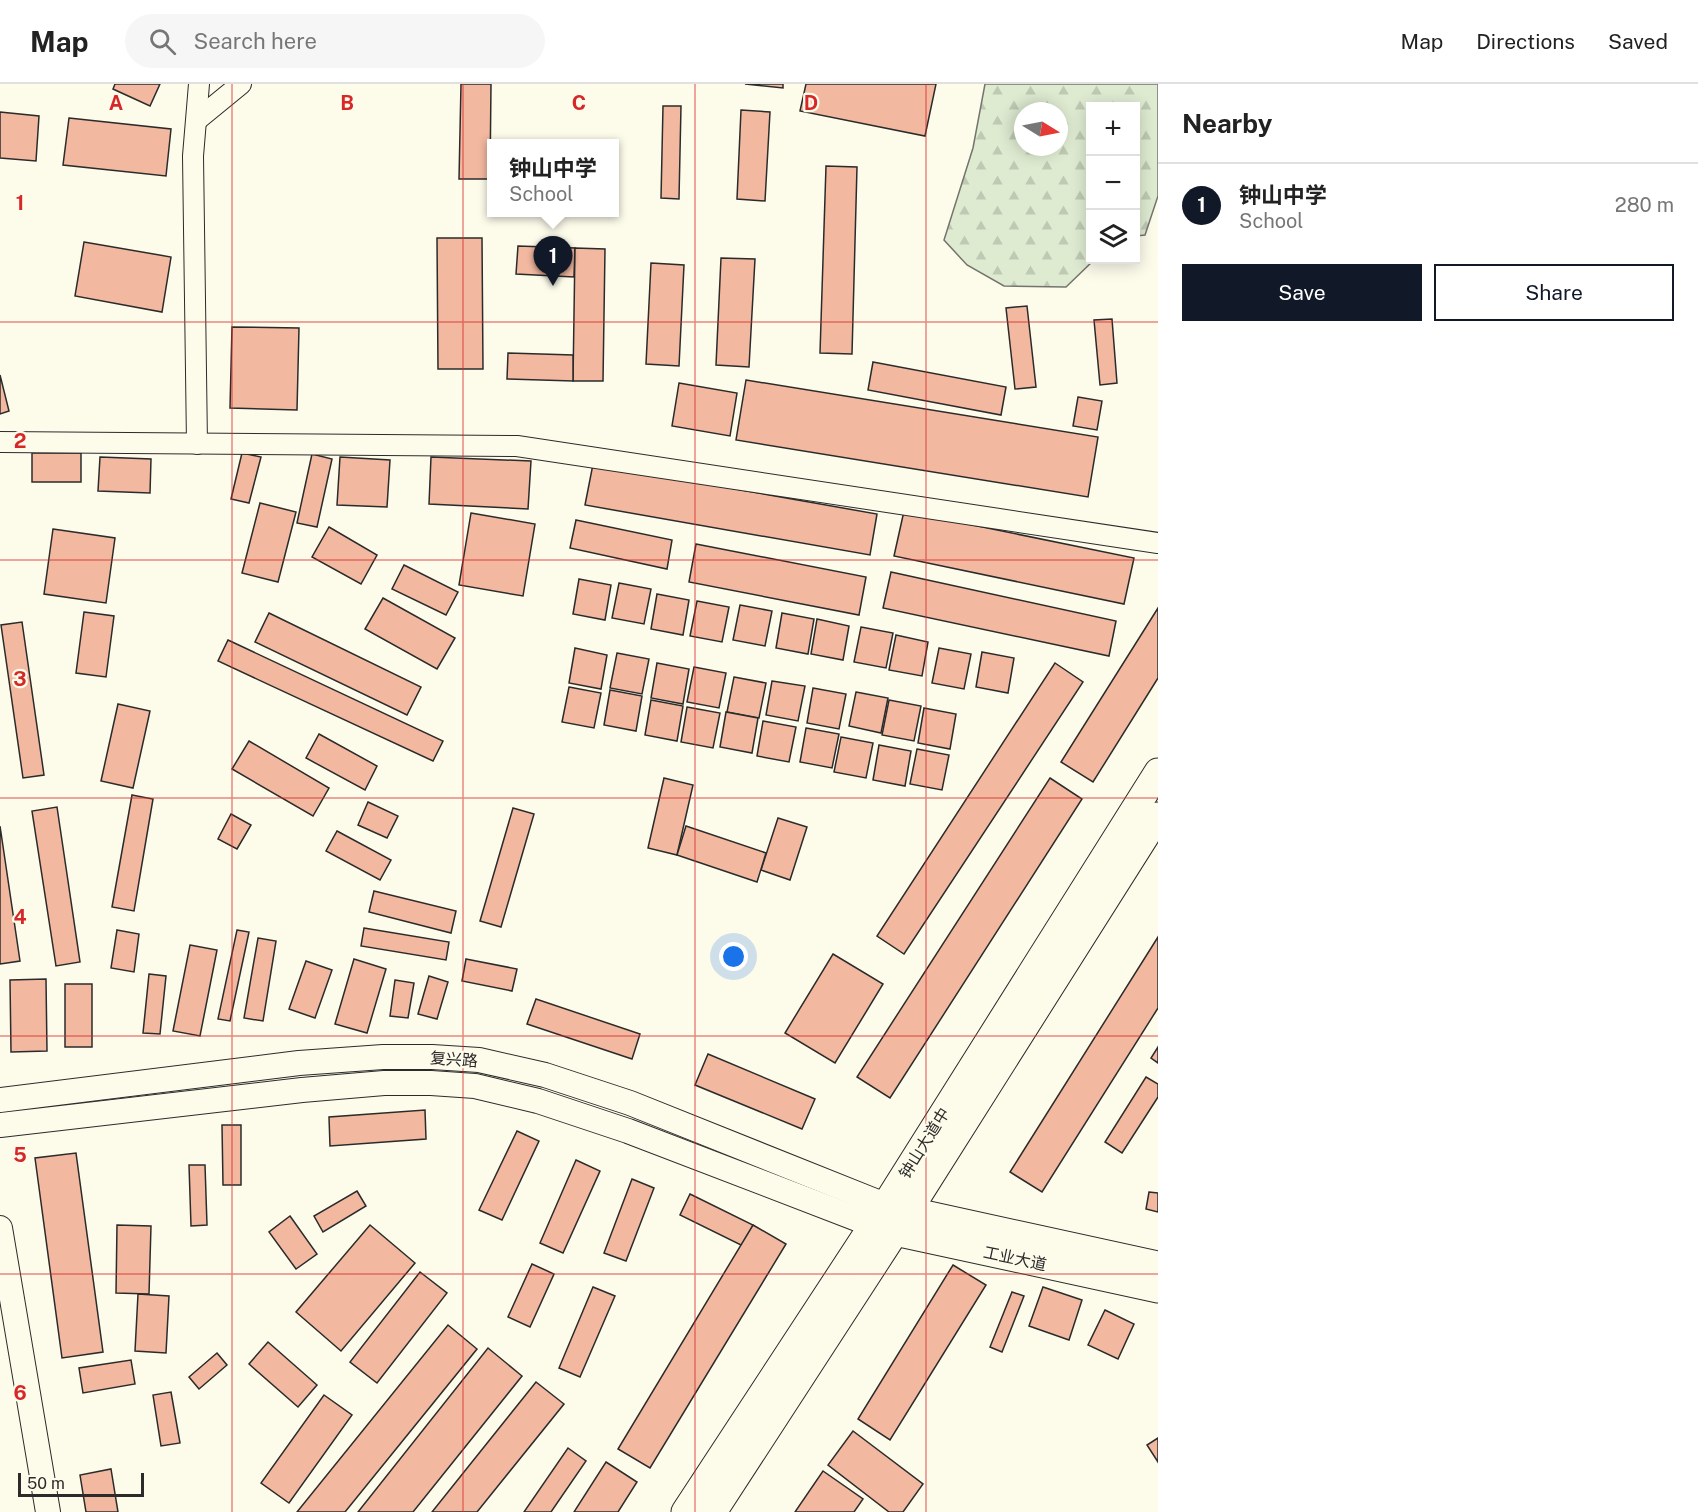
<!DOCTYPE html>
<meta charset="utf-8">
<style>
body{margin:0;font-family:"Public Sans","Noto Sans SC",sans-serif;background:#f6f6f6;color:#222}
.controls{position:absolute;right:18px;top:18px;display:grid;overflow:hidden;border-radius:0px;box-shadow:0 3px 15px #0003}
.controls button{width:54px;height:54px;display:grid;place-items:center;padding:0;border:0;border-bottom:2px solid #e0e0e0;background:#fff;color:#222;font:30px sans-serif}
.compass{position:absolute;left:1014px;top:18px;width:54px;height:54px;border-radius:50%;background:#fff;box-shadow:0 3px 15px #0003;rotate:100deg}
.scale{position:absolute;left:18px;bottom:15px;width:126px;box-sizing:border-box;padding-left:6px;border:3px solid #2b2b2b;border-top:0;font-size:16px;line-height:21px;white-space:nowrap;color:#2b2b2b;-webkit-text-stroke:4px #fdfbea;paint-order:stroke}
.you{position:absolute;left:734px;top:873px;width:21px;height:21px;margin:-15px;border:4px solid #fff;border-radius:50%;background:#1a73e8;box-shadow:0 0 0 9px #1a73e833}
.badge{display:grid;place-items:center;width:39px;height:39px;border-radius:50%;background:#111827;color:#fff;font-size:20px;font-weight:700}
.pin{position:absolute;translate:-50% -50px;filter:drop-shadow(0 2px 3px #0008)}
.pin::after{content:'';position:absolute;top:32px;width:21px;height:18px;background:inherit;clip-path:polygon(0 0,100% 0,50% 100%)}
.popup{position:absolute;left:487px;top:55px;width:132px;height:78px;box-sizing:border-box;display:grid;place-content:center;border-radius:0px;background:#fff;filter:drop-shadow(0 2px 4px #0005);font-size:20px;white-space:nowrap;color:#767676}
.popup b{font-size:22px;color:#222}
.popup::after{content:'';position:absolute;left:50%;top:100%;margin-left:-12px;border:12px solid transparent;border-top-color:#fff}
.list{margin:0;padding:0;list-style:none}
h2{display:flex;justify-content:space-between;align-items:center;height:78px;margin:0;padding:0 24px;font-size:26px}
h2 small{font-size:20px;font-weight:400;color:#767676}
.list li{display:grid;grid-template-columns:39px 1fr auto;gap:18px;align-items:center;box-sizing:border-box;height:84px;padding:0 24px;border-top:2px solid #e0e0e0}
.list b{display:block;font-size:22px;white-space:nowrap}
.list p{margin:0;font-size:20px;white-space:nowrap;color:#767676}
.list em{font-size:20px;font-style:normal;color:#767676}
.actions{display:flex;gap:12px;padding:18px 24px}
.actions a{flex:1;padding:14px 0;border:2px solid #111827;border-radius:0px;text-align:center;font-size:21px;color:#111827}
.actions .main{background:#111827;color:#fff}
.icon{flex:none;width:33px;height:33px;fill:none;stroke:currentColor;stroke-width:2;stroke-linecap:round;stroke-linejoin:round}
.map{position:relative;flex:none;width:1158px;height:1428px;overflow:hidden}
header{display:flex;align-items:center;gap:36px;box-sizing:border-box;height:84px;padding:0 30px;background:#fff;border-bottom:2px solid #e0e0e0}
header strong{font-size:28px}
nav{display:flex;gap:33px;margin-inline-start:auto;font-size:21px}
.search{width:420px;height:54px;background:#f6f6f6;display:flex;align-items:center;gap:15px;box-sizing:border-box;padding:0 21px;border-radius:33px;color:#767676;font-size:22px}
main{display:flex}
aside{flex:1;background:#fff}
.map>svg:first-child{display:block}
.forest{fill:url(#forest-firs);stroke:#74746e;stroke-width:1.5;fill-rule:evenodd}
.building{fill:#f2b8a0;stroke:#2b2b2b;stroke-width:1.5}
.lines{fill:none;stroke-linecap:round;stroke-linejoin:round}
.minor-casing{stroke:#2b2b2b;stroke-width:22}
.major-casing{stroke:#2b2b2b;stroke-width:26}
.highway-casing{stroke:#2b2b2b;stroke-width:29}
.minor{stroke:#fdfbea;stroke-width:20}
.major{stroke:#fdfbea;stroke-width:24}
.highway{stroke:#fdfbea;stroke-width:27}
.grid{fill:none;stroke:#d62828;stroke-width:1.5;stroke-opacity:0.55}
.labels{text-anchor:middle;stroke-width:4.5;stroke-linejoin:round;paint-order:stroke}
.street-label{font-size:16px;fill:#2b2b2b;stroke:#fdfbea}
.grid-label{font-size:20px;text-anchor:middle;font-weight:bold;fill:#d62828;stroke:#fdfbea;stroke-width:4.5;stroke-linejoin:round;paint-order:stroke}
</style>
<header>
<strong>Map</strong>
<div class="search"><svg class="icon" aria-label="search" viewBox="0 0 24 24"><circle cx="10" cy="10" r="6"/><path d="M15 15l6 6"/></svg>Search here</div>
<nav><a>Map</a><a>Directions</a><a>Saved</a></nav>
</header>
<main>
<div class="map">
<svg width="1158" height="1428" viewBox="0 0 1158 1428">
<defs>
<pattern id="forest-firs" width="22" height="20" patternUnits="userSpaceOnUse" patternTransform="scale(1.5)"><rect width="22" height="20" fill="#deebd1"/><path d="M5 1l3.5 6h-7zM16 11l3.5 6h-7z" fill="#bfcab4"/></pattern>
</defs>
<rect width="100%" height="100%" fill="#fdfbea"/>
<path class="forest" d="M 985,0 L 1158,0 L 1158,112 L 1145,151 L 1136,152 L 1136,22 L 1090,22 L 1090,176 L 1094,176 L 1066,203 L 1004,202 L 967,181 L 944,156 L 973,64 ZM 1023,27 L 1059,27 L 1059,63 L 1023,63 Z"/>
<g class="building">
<path d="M 115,0 L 160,0 L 150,22 L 113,5 Z"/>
<path d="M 461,0 L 491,0 L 490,95 L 459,95 Z"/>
<path d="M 745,0 L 783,0 L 783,4 Z"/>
<path d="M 806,0 L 936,0 L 925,52 L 800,27 Z"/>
<path d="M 663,22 L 681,22 L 679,115 L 661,114 Z"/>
<path d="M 741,26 L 770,28 L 765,117 L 737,115 Z"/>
<path d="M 0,28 L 39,32 L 36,77 L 0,74 Z"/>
<path d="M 69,34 L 171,45 L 166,92 L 63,81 Z"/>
<path d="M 826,82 L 857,83 L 852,270 L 820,269 Z"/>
<path d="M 437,154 L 482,154 L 483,285 L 438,285 Z"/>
<path d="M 84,158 L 171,173 L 162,228 L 75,212 Z"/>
<path d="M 518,162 L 575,164 L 574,193 L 516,190 Z"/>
<path d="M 575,164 L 605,165 L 603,297 L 573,297 Z"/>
<path d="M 721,174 L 755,175 L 749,283 L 716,281 Z"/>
<path d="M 651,179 L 684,181 L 679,282 L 646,280 Z"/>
<path d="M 1027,222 L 1036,303 L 1015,305 L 1006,224 Z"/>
<path d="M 1112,235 L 1117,299 L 1100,301 L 1094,236 Z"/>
<path d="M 232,243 L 299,244 L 297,326 L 230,324 Z"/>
<path d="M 508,269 L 573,271 L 573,297 L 507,295 Z"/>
<path d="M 873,278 L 1006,303 L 1001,331 L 868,306 Z"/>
<path d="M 0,291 L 9,327 L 0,330 Z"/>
<path d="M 746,296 L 1098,353 L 1088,413 L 736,356 Z"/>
<path d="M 679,299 L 737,309 L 730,352 L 672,342 Z"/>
<path d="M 1078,313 L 1102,317 L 1097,346 L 1073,342 Z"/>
<rect x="32" y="369" width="49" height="29"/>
<path d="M 242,369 L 261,373 L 249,419 L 231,415 Z"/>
<path d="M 312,370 L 332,375 L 317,443 L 297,439 Z"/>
<path d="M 100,373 L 151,375 L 150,409 L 98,407 Z"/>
<path d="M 340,373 L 390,376 L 387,423 L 337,421 Z"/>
<path d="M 431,373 L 531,377 L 528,425 L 429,420 Z"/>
<path d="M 593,380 L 877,430 L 870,471 L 585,421 Z"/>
<path d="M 260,419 L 296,428 L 278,498 L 242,489 Z"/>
<path d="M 904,427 L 1134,474 L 1124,520 L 894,472 Z"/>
<path d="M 471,429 L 535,440 L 523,512 L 459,501 Z"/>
<path d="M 576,436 L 672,456 L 667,485 L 570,464 Z"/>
<path d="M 329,443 L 377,471 L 361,500 L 312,473 Z"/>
<path d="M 53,445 L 115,454 L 106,519 L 44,510 Z"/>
<path d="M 696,460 L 866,493 L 859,531 L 689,498 Z"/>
<path d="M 404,481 L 458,508 L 446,531 L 392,505 Z"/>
<path d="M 891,488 L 1116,537 L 1109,572 L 883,524 Z"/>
<path d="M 579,495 L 611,501 L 605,536 L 573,530 Z"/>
<path d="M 619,499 L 651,505 L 644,540 L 612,534 Z"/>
<path d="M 657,510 L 689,516 L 683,551 L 651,545 Z"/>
<path d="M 383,514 L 455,554 L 437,585 L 365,545 Z"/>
<path d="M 697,517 L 729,523 L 722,558 L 690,552 Z"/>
<path d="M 740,521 L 772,527 L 765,562 L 733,556 Z"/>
<path d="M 1158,524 L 1158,594 L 1093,698 L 1061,678 Z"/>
<path d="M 84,528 L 114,532 L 106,593 L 76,589 Z"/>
<path d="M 269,529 L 421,603 L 407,631 L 255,558 Z"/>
<path d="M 782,529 L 814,535 L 808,570 L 776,564 Z"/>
<path d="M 817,535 L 849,542 L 843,576 L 811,570 Z"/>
<path d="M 22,538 L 44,691 L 23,694 L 1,541 Z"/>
<path d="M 861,543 L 893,549 L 886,584 L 854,578 Z"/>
<path d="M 896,551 L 928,558 L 922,592 L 889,586 Z"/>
<path d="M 228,556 L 443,657 L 433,677 L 218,577 Z"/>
<path d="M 575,564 L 607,571 L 601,605 L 569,599 Z"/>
<path d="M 939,564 L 971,570 L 964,605 L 932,599 Z"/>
<path d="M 982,568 L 1014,574 L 1008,609 L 976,603 Z"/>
<path d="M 617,569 L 649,575 L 642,610 L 610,604 Z"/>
<path d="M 657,579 L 689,585 L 683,620 L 651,614 Z"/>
<path d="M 1055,579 L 1083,598 L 904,870 L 877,852 Z"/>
<path d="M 694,583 L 726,589 L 719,624 L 687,618 Z"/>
<path d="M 734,593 L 766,599 L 759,634 L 727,628 Z"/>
<path d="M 772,597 L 805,602 L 798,637 L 766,631 Z"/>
<path d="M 569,603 L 601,609 L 594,644 L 562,638 Z"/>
<path d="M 813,604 L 846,610 L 839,645 L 807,639 Z"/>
<path d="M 610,606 L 642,612 L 636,647 L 604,641 Z"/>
<path d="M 856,608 L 888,614 L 881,649 L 849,642 Z"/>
<path d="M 651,616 L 683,622 L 677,657 L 645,651 Z"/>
<path d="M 889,616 L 921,622 L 914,657 L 882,651 Z"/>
<path d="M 118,620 L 150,627 L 133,704 L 101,697 Z"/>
<path d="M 687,623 L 720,629 L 713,664 L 681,658 Z"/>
<path d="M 924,624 L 956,630 L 950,665 L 918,659 Z"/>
<path d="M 726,628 L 758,634 L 752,669 L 720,663 Z"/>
<path d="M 763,637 L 796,643 L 789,678 L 757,672 Z"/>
<path d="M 806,644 L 839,650 L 832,684 L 800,678 Z"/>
<path d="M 319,650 L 377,682 L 365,706 L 306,674 Z"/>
<path d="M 841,653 L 873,659 L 866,694 L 834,688 Z"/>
<path d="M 249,657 L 329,704 L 313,732 L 232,685 Z"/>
<path d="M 879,661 L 911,667 L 905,702 L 873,696 Z"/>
<path d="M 917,665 L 949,671 L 942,706 L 910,700 Z"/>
<path d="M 664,694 L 693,701 L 677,771 L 648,764 Z"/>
<path d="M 1050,694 L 1082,715 L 890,1014 L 857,993 Z"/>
<path d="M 132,711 L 153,715 L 134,827 L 112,823 Z"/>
<path d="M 368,718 L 398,732 L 387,754 L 358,741 Z"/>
<path d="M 57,723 L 80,878 L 56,882 L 32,727 Z"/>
<path d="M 513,724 L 534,730 L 501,843 L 480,837 Z"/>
<path d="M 231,730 L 251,741 L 237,765 L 218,755 Z"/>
<path d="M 778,734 L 807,743 L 790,796 L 761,786 Z"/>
<path d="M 0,742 L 20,877 L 0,880 Z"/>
<path d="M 686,742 L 766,769 L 757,798 L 677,771 Z"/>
<path d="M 337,747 L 391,776 L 380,796 L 326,767 Z"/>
<path d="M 374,807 L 456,827 L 451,849 L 369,828 Z"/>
<path d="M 364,844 L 449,858 L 446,876 L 361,862 Z"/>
<path d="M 117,846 L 139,850 L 134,888 L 111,884 Z"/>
<path d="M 237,846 L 249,848 L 230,937 L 218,935 Z"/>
<path d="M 1158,853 L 1158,924 L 1042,1108 L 1010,1088 Z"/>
<path d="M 258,854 L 276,857 L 263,937 L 244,934 Z"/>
<path d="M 190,861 L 217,866 L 200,952 L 173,947 Z"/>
<path d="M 833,870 L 883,900 L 835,979 L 785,949 Z"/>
<path d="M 354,875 L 386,885 L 367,949 L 335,940 Z"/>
<path d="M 466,875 L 517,885 L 512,907 L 462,897 Z"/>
<path d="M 306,877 L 332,886 L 315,934 L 289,925 Z"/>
<path d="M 149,890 L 166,892 L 160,950 L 143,949 Z"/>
<path d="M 429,892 L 448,898 L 437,935 L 418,930 Z"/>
<path d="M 46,895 L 47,967 L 11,968 L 10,896 Z"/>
<path d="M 395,896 L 414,899 L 408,934 L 390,932 Z"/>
<rect x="65" y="900" width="27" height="63"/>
<path d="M 536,915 L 640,950 L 632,975 L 527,940 Z"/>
<path d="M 1158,963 L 1158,979 L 1151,974 Z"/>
<path d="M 708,970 L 815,1015 L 802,1045 L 695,1001 Z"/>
<path d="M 1146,993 L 1158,1000 L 1158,1013 L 1122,1069 L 1105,1058 Z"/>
<path d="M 425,1026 L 426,1055 L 330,1062 L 329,1033 Z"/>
<path d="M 222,1041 L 241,1041 L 241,1101 L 223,1101 Z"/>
<path d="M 517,1047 L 539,1057 L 502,1136 L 479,1126 Z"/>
<path d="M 76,1069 L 103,1268 L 62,1274 L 35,1074 Z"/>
<path d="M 576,1076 L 600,1087 L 563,1169 L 540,1159 Z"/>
<path d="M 189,1081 L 205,1081 L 207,1141 L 191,1142 Z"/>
<path d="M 632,1095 L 654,1104 L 626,1177 L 604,1169 Z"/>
<path d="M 357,1107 L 366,1122 L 323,1148 L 314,1132 Z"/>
<path d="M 1149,1108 L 1158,1109 L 1158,1128 L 1146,1125 Z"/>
<path d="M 690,1110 L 753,1141 L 743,1162 L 680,1131 Z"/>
<path d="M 290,1132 L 317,1170 L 296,1185 L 269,1148 Z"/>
<path d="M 117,1141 L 151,1142 L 149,1210 L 116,1209 Z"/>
<path d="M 370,1141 L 415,1179 L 341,1267 L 296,1228 Z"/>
<path d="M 753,1141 L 786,1160 L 650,1384 L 618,1365 Z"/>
<path d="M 532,1180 L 554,1190 L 530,1243 L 508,1233 Z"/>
<path d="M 953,1181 L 986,1201 L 890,1356 L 858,1335 Z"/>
<path d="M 420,1188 L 447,1209 L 377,1299 L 350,1278 Z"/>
<path d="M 593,1203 L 615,1212 L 580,1293 L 559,1284 Z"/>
<path d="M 1043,1203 L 1082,1216 L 1069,1256 L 1029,1242 Z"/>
<path d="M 1012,1208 L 1024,1212 L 1002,1268 L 990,1263 Z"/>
<path d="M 138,1210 L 169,1212 L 166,1269 L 135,1267 Z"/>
<path d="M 1105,1226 L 1134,1240 L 1118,1275 L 1088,1261 Z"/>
<path d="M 448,1241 L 477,1265 L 345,1428 L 297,1428 Z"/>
<path d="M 268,1258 L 317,1301 L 298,1323 L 249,1280 Z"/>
<path d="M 488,1264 L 522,1292 L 413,1428 L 358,1428 Z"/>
<path d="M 217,1269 L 227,1281 L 199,1305 L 189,1293 Z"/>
<path d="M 131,1276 L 135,1300 L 83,1309 L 79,1284 Z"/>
<path d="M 536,1298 L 564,1320 L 477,1428 L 432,1428 Z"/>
<path d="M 171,1308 L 180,1359 L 161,1362 L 153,1311 Z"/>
<path d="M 324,1311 L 352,1331 L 289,1419 L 261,1399 Z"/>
<path d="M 853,1347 L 923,1400 L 903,1428 L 889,1428 L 828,1381 Z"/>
<path d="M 1158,1354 L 1158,1378 L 1147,1361 Z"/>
<path d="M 568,1364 L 586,1377 L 551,1428 L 524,1428 Z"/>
<path d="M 606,1378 L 637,1398 L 618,1428 L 574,1428 Z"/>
<path d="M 111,1385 L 118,1428 L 86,1428 L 80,1391 Z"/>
<path d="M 823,1387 L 863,1415 L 854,1428 L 795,1428 Z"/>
</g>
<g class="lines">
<g class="minor-casing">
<g id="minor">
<path d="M 197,36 L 241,0"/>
<path d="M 0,358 L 517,362 L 1158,459"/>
<path d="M 197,360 L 193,72 L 199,0"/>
</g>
</g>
<g class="major-casing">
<g id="major">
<path d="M 0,1016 L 299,979 L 383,973 L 432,973 L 479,976 L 545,991 L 630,1019 L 885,1121"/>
<path d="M 0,1041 L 302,1006 L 384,999 L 431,999 L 475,1002 L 538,1017 L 628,1047 L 873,1141"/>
<path d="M 0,1144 L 48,1428"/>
</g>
</g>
<g class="highway-casing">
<g id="highway">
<path d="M 892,1123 L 1158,1181"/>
<path d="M 880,1143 L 895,1148 L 1158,1205"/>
<path d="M 685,1428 L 873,1141 L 1158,688"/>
<path d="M 713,1428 L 895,1148 L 1158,732"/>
</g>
</g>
<use href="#minor" class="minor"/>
<use href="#major" class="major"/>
<use href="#highway" class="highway"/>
</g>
<path class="grid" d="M 232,0 L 232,1428M 463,0 L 463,1428M 695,0 L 695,1428M 926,0 L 926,1428M 0,238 L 1158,238M 0,476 L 1158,476M 0,714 L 1158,714M 0,952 L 1158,952M 0,1190 L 1158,1190"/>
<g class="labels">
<g class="street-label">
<text transform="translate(454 975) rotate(4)" y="6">复兴路</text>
<text transform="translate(924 1059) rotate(-58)" y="6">钟山大道中</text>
<text transform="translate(1015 1174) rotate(12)" y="6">工业大道</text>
</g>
</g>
<g class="grid-label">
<text x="116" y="26">A</text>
<text x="347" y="26">B</text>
<text x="579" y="26">C</text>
<text x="811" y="26">D</text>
<text x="20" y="126">1</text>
<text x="20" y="364">2</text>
<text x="20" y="602">3</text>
<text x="20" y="840">4</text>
<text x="20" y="1078">5</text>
<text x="20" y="1316">6</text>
</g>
</svg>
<div class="controls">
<button>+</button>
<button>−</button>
<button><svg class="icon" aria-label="layers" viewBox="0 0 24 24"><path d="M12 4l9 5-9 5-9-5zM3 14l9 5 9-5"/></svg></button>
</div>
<svg class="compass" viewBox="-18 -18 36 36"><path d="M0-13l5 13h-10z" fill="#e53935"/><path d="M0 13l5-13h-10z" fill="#767676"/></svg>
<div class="scale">50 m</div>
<div class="you"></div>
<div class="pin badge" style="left:553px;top:202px">1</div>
<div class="popup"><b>钟山中学</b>School</div>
</div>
<aside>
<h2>Nearby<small></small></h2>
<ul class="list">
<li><span class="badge">1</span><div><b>钟山中学</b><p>School</p></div><em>280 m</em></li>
</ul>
<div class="actions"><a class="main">Save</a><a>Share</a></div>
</aside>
</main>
